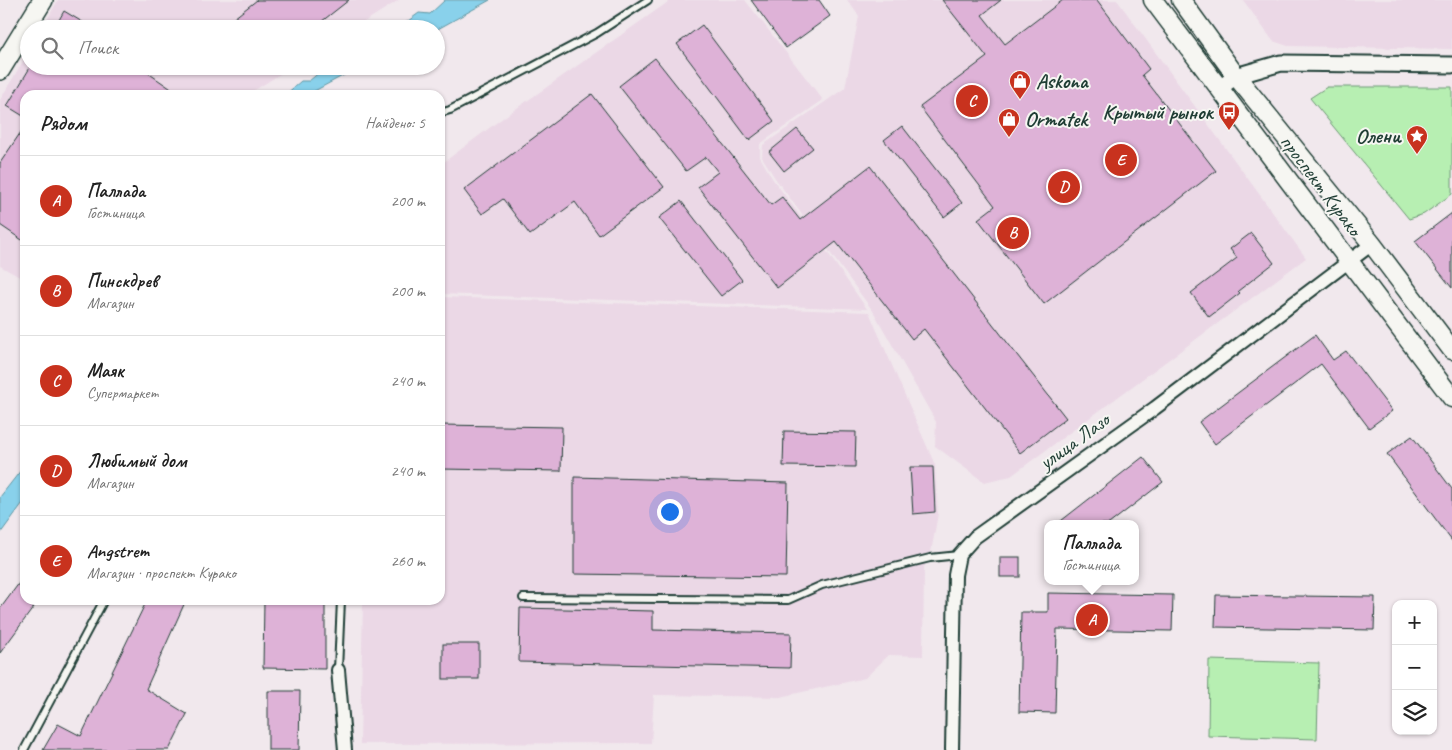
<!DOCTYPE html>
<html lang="ru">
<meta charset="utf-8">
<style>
body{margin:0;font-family:Caveat,sans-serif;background:#f2f2f2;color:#222}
.controls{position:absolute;right:15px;bottom:15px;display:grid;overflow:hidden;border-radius:10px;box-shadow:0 1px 4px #0004}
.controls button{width:45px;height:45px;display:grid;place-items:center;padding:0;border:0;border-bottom:1px solid #e0e0e0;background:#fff;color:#222;font:25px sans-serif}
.you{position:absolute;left:669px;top:511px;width:18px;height:18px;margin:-12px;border:4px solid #fff;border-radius:50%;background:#1a73e8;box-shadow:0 0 0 8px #1a73e833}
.badge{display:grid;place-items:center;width:32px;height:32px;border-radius:50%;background:#c8321e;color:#fff;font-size:16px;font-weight:700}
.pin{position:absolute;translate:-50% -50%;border:2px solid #fff;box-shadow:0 1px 5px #0006}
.popup{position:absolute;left:1044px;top:520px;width:95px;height:65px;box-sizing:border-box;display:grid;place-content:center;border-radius:10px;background:#fff;filter:drop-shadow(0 1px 4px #0005);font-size:16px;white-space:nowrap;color:#767676}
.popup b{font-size:19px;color:#222}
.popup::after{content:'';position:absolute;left:50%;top:100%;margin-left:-10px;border:10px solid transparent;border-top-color:#fff}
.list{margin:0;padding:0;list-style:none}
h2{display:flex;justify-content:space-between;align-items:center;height:65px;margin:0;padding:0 20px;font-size:21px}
h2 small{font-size:16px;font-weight:400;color:#767676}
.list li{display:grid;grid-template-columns:32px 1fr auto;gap:15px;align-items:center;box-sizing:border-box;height:90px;padding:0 20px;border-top:1px solid #e0e0e0}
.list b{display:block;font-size:19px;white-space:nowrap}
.list p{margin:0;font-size:16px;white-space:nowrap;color:#767676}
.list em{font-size:16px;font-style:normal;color:#767676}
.icon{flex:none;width:28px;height:28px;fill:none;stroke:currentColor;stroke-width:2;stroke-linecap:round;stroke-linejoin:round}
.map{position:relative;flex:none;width:1452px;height:750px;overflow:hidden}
.search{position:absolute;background:#fff;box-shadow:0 1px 4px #0004;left:20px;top:20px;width:425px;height:55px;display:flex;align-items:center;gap:12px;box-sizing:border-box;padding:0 18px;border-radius:28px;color:#767676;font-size:19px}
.panel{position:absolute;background:#fff;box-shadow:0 1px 4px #0004;left:20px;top:90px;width:425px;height:515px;border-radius:15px}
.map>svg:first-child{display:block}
.built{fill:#ebd8e6}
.green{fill:#b7efb2;stroke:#6b9673}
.water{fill:#89d1eb;stroke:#5f96a2}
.building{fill:#deb2d7;stroke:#1f3d34}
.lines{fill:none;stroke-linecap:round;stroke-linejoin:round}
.service-casing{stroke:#1f3d34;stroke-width:10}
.minor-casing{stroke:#1f3d34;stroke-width:16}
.tertiary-casing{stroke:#1f3d34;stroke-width:19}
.secondary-casing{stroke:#1f3d34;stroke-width:21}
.primary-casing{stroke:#1f3d34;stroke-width:22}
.service{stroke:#f6f6f2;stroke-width:6}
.minor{stroke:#f6f6f2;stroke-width:12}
.tertiary{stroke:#f6f6f2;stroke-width:15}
.secondary{stroke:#f6f6f2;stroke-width:18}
.primary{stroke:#f6f6f2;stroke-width:19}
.labels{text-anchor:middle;stroke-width:4;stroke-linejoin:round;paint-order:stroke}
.poi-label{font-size:21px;font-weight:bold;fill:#1f3d34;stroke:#f6f6f2;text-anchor:start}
.street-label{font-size:21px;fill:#1f3d34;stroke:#f6f6f2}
</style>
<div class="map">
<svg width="1452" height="750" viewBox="0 0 1452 750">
<rect width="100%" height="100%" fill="#f1e8ed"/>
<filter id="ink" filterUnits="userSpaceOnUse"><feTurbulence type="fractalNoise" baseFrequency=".02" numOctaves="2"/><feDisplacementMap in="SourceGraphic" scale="10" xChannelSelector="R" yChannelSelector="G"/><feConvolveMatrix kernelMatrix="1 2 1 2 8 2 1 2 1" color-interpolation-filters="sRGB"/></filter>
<g filter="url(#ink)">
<g class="built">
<path d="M 58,0 L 399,0 L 353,29 L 42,29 Z"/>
<path d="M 671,0 L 745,0 L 823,100 L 760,144 L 760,157 L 772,178 L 825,249 L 867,309 L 440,294 L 440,165 L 500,120 Z"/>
<path d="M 847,0 L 1117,0 L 1306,258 L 1011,476 L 984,482 L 935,446 L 936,422 L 873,311 L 775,178 L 762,157 L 763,145 L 845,88 L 859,16 Z"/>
<path d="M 1243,0 L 1452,0 L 1452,49 L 1288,46 L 1273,41 Z"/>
<path d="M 29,51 L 29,66 L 293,66 L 247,95 L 25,95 L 25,280 L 0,266 L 0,100 Z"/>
<path d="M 440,297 L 869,312 L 935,465 L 938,514 L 930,558 L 924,567 L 923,656 L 889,655 L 865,678 L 780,697 L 654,695 L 651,743 L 360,744 L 363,600 L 440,600 Z"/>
</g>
<g class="green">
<path d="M 1327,87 L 1452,87 L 1452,194 L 1424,214 L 1409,219 L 1310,98 Z"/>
<path d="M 1209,660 L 1319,663 L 1317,739 L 1208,736 Z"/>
</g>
<g class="water">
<path d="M 445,0 L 490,0 L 436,30 L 397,29 L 419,13 L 430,14 Z"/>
<path d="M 334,66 L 361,66 L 307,95 L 285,95 L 301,81 L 309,81 L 321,71 L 327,70 Z"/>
<path d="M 25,465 L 25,500 L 0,534 L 0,497 Z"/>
</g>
<g class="building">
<path d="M 257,0 L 349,0 L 312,29 L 220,29 Z"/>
<path d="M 751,0 L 819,0 L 830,16 L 786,48 Z"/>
<path d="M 942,0 L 1001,0 L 982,15 L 1005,44 L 1063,0 L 1097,0 L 1149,69 L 1142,75 L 1216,171 L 1044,304 L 978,219 L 995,206 L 920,107 L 987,57 Z"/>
<path d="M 64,11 L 94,29 L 54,29 Z"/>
<path d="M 702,25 L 774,121 L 749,140 L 677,44 Z"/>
<path d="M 655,58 L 771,205 L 782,197 L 800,220 L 870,166 L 1066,418 L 1020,453 L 924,329 L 912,339 L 836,242 L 777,288 L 698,187 L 718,172 L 706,157 L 686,171 L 619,86 Z"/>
<path d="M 31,66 L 138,66 L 180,95 L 25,95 L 25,117 L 7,106 Z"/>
<path d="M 592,94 L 664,187 L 599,235 L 575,202 L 530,235 L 503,199 L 482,214 L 464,190 Z"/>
<path d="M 25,126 L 25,242 L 0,225 L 0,163 Z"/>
<path d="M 902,126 L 962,203 L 944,217 L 884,140 Z"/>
<path d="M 797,129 L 813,148 L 784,171 L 769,152 Z"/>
<path d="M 681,201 L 742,280 L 721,296 L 659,218 Z"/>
<path d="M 1452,213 L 1452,288 L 1415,241 Z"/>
<path d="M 1251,233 L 1274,263 L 1238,291 L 1240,293 L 1209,317 L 1191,293 L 1237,258 L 1230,249 Z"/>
<path d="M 1315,335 L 1333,360 L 1346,351 L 1392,411 L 1369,428 L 1321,364 L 1215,444 L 1199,422 Z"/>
<path d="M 440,425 L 562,427 L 561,471 L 440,469 Z"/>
<path d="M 784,431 L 856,432 L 855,467 L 783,466 Z"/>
<path d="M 1412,436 L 1452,489 L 1452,541 L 1387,454 Z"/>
<path d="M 1143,457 L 1163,482 L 1109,524 L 1057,524 Z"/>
<path d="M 910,467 L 933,467 L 935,512 L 913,514 Z"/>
<path d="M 574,477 L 788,483 L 786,577 L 574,574 Z"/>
<rect x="1000" y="557" width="20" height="20"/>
<path d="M 25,575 L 25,600 L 39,600 L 0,653 L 0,609 Z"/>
<path d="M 1048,593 L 1173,595 L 1172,631 L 1057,629 L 1055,713 L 1019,712 L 1021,612 L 1048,612 Z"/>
<path d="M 1216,595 L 1375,597 L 1374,630 L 1215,627 Z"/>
<path d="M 147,600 L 186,600 L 146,689 L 187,714 L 169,750 L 43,750 L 58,724 L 81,736 Z"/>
<path d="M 264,600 L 325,600 L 325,669 L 263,668 Z"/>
<path d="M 520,608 L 653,611 L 653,630 L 791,633 L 790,668 L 519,662 Z"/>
<rect x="443" y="644" width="36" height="35"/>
<path d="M 268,691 L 300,691 L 299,750 L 268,750 Z"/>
</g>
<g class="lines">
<g class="service-casing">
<g id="service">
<path d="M 440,113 L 450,110 L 597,33 L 648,0"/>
<path d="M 523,598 L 788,600 L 822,585 L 930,558 L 959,555"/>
<path d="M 338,670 L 341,600"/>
<path d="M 24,750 L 104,600"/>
</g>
</g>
<g class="minor-casing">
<g id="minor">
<path d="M 338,670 L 345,750"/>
<path d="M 952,750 L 955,575 L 959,555 L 975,537 L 1155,408 L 1372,244"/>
</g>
</g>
<g class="tertiary-casing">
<path id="tertiary" d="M 1220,88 L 1236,76 L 1281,63 L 1452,65"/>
</g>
<g class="secondary-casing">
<g id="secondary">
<path d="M 1153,0 L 1452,398"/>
<path d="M 1181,0 L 1236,76 L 1372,244 L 1452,350"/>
</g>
</g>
<g class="primary-casing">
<path id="primary" d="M 0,70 L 43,0"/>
</g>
<use href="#service" class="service"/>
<use href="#minor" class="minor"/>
<use href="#tertiary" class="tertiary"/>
<use href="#secondary" class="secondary"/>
<use href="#primary" class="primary"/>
</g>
</g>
<defs>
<g id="shop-pin" transform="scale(1.125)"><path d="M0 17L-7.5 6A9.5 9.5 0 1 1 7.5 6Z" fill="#c8321e" stroke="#f6f6f2"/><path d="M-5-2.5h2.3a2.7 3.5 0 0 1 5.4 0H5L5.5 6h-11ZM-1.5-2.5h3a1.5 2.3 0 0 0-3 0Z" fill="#fff"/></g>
<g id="bus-pin" transform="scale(1.125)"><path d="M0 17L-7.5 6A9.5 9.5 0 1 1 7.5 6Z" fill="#c8321e" stroke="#f6f6f2"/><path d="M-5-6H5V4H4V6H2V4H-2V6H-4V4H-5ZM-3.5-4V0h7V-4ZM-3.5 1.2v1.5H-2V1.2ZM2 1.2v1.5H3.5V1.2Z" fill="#fff"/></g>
<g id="sight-pin" transform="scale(1.125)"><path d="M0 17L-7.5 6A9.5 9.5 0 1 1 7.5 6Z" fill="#c8321e" stroke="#f6f6f2"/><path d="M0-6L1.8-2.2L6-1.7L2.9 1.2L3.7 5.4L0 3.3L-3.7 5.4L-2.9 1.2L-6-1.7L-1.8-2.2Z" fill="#fff"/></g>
</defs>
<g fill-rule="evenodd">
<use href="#shop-pin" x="1020" y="81"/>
<use href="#bus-pin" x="1229" y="112"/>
<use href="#shop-pin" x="1009" y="119"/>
<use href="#sight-pin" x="1417" y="136"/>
</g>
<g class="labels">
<g class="poi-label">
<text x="1036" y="88">Askona</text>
<text x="1213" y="119" text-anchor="end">Крытый рынок</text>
<text x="1025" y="126">Ormatek</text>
<text x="1401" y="143" text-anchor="end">Олени</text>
</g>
<g class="street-label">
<text transform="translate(1321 185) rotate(53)" y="7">проспект Курако</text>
<text transform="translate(1074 441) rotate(-36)" y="7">улица Лазо</text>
</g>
</g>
</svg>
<div class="controls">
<button>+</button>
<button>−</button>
<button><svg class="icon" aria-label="layers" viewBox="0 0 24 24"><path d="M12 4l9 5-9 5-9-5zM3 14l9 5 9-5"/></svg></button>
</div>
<div class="you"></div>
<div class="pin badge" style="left:1092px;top:620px">A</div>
<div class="popup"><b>Паллада</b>Гостиница</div>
<div class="pin badge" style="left:1013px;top:233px">B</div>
<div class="pin badge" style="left:972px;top:101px">C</div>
<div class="pin badge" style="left:1064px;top:187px">D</div>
<div class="pin badge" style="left:1121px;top:160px">E</div>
<div class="search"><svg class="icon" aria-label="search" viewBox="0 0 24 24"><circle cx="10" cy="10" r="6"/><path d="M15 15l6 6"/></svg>Поиск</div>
<section class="panel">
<h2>Рядом<small>Найдено: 5</small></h2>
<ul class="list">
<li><span class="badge">A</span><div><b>Паллада</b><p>Гостиница</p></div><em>200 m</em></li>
<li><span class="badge">B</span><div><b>Пинскдрев</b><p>Магазин</p></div><em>200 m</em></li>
<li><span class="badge">C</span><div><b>Маяк</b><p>Супермаркет</p></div><em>240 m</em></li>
<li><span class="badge">D</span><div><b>Любимый дом</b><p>Магазин</p></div><em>240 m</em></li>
<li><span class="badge">E</span><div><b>Angstrem</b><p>Магазин · проспект Курако</p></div><em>260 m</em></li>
</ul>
</section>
</div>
